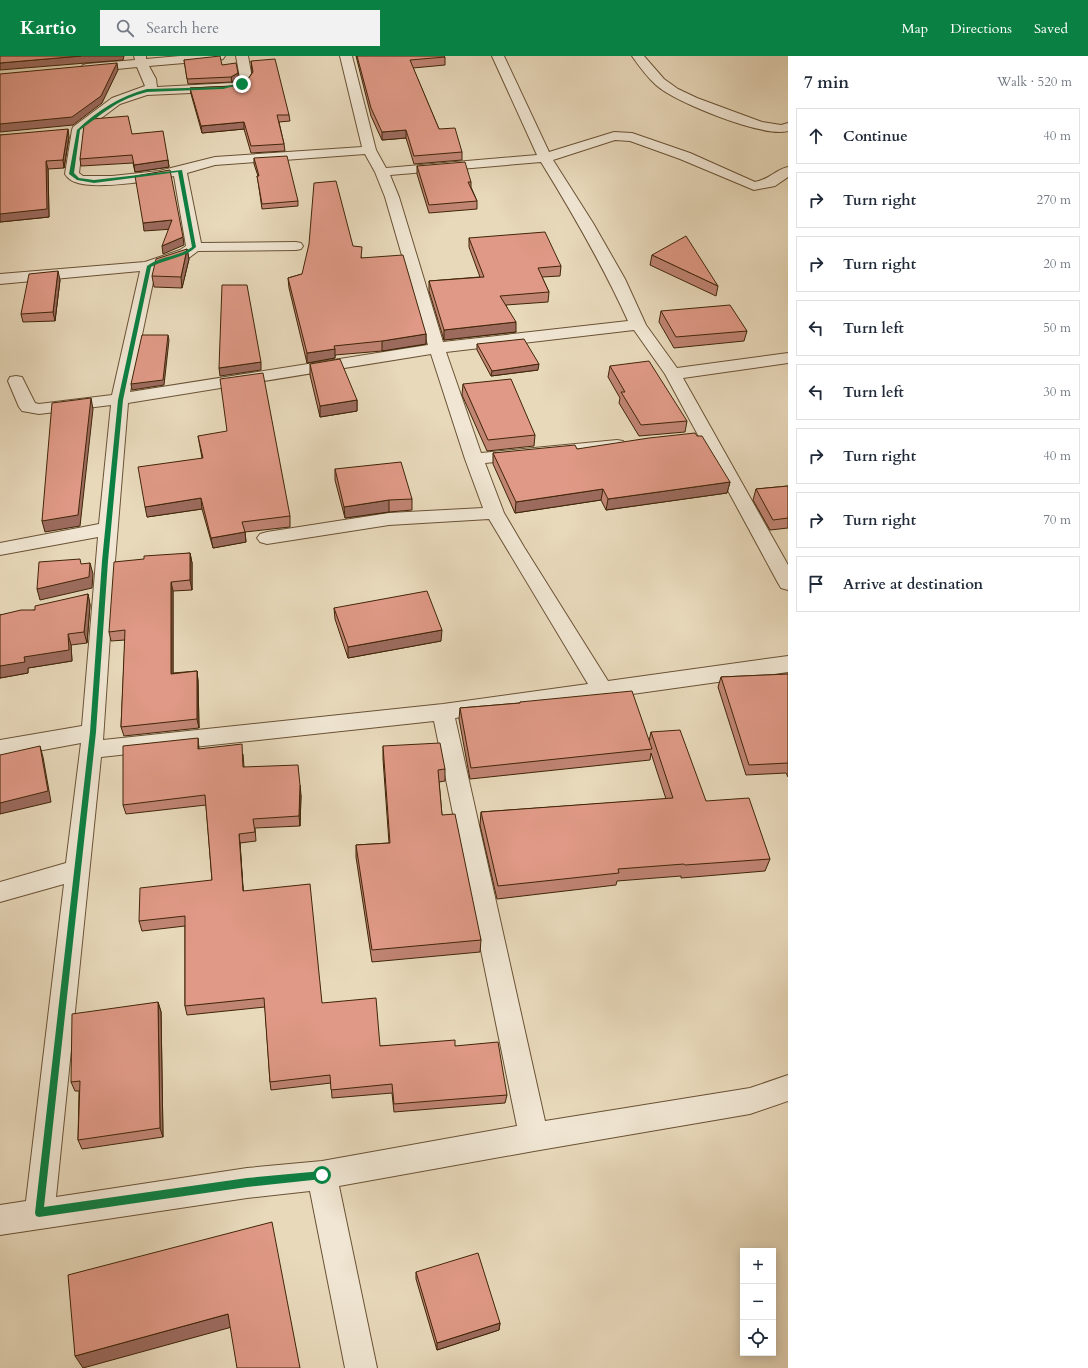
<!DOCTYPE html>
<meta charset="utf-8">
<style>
body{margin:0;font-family:Cardo,serif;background:#f2f2f3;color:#1f2937}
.controls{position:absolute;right:12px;bottom:12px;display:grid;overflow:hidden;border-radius:0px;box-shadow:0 2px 10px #0003}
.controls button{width:36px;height:36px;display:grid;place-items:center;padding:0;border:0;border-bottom:1px solid #e0e1e3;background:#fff;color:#1f2937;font:20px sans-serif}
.stop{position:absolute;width:12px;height:12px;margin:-9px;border:3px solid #0b8043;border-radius:50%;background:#fff}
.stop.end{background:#0b8043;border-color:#fff;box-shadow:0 1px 4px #0008}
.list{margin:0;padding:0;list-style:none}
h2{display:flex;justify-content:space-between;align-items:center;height:52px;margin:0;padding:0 16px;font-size:17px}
h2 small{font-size:13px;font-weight:400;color:#747a83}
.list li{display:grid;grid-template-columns:26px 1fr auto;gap:12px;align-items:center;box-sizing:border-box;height:56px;margin:0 8px 8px;padding:0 8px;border:1px solid #e0e1e3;border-radius:0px}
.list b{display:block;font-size:15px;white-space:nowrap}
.list em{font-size:13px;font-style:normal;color:#747a83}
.icon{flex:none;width:22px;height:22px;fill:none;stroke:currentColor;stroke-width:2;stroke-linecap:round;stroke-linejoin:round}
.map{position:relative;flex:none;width:788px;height:1312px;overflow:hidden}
header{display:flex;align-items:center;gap:24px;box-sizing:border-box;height:56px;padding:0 20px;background:#0b8043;color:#fff}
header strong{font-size:19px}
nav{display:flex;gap:22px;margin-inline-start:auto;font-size:14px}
.search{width:280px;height:36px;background:#f2f2f3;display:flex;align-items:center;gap:10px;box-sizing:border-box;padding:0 14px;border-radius:0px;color:#747a83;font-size:15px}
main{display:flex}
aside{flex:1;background:#fff}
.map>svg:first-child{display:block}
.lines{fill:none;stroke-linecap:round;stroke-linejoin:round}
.minor-casing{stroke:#6a5234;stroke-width:2}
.minor{fill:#f0e6d3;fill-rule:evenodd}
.wall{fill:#c08473;stroke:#402507}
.shaded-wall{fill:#9c6b5e;stroke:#402507}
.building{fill:#df9986;stroke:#402507}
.route{fill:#0b8043}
</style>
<header>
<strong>Kartio</strong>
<div class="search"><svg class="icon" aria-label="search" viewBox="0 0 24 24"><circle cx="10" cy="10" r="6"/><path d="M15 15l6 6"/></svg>Search here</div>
<nav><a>Map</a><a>Directions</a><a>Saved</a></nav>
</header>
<main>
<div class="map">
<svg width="788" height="1312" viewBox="0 0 788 1312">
<rect width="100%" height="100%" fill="#e8d9bb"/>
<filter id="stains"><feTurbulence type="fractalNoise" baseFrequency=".005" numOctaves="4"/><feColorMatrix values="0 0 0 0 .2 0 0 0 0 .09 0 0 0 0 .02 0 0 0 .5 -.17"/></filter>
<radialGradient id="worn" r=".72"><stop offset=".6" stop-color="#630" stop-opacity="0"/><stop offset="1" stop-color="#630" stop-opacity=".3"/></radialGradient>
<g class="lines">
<g class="minor-casing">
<g id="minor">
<path d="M 134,0 L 146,0 L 146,3 L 180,0 L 225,0 L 223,3 L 219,4 L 149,10 L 156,23 L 157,31 L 232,27 L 238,25 L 240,22 L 236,0 L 248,0 L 252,22 L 246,31 L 234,35 L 147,39 L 120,48 L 84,75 L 79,117 L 83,120 L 112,120 L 159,115 L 215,101 L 362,91 L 340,0 L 352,0 L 376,94 L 386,112 L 537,99 L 492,0 L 504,0 L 549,96 L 614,76 L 632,77 L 690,97 L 755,126 C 770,123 775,114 788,111 L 788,121 L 775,130 L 754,134 L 680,103 L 630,85 L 615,84 L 553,104 L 593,167 L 625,223 L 646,269 L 677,312 L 788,297 L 788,307 L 683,322 L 788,509 L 788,534 L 781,532 L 778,527 L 665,318 L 634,274 L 446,296 L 481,397 L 617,384 L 623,385 L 626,389 L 623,393 L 617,394 L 485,407 L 504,457 L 524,491 L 608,625 L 788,600 L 788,616 L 611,641 L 603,643 L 600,642 L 455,662 L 545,1065 L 750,1032 L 788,1019 L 788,1045 L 750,1058 L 534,1095 L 339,1130 L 377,1312 L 345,1312 L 310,1135 L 247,1142 L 0,1179 L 0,1149 L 26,1145 L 64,828 L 0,846 L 0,826 L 66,807 L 81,687 L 0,702 L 0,684 L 82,670 L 98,481 L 0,499 L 0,487 L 99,468 L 111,349 L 39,358 L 22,355 L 19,351 L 8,325 L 10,321 L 16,320 L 22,321 L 35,347 L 39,348 L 112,339 L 140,215 L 0,228 L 0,218 L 145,206 L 180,194 L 186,190 L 174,120 C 152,125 96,134 75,126 C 71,125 67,121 65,118 L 72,74 L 73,71 L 112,42 L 145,30 L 137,11 L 87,16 L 83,15 L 81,12 L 83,9 L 87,8 L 135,4 ZM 365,98 L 375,116 L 385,141 L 428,289 L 130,336 L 156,212 L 190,201 L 198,195 L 296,194 L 301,193 L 303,190 L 301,187 L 296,186 L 201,187 L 187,117 L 215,109 ZM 541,106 C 573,158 603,210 628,265 L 443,286 L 399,141 L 390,119 ZM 431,298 L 465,403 L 483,452 L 389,457 L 267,476 L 260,478 L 257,482 L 260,486 L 267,488 L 389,469 L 489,463 L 588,628 L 443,648 L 103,684 L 115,505 L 128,347 ZM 434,665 L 517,1070 L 322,1105 L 247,1112 L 56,1141 L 101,701 Z"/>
<path d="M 632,0 L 644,0 L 664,23 L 678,33 L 697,42 L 762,66 L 781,69 L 788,67 L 788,75 C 764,82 674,46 656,29 C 647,21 639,10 632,0 Z"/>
</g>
</g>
<use href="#minor" class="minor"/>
</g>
<g class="wall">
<path d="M 356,0 L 444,0 L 445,1 L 445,9 L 413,12 L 439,73 L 462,96 L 462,104 L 414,108 L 406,82 L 382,84 L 371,60 Z"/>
<path d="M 184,4 L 222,9 L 238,17 L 238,22 L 232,26 L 188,28 Z"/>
<path d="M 251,5 L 289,59 L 290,65 L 279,66 L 284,88 L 285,95 L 251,97 L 244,73 L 202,77 L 191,38 L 190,32 L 233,30 L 246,26 L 252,17 Z"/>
<path d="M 132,78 L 168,104 L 169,111 L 135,116 L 133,107 L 81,110 L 80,103 Z"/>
<path d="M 0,79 L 69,81 L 64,112 L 48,113 L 49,161 L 0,166 Z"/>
<path d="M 254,102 L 298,145 L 298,150 L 262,153 L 258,125 L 257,120 L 258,120 L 254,108 Z"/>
<path d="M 417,110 L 471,126 L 471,131 L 477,145 L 477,153 L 429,157 L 417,118 Z"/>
<path d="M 469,182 L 561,210 L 560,220 L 542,221 L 549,236 L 548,246 L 506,249 L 516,276 L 444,284 L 429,235 L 429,225 L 480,221 L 469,191 Z"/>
<path d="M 353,190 L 362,202 L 426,278 L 426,288 L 382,295 L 335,299 L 335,302 L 307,307 L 289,232 L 288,222 L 302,218 Z"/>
<path d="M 187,193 L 189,203 L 182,232 L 154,231 L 152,220 Z"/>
<path d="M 652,199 L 718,230 L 716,240 L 650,209 Z"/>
<path d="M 60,224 L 55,265 L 23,266 L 21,258 Z"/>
<path d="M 661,255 L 747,275 L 744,285 L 674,292 L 659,266 Z"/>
<path d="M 477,288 L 538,314 L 491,320 L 477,294 Z"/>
<path d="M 310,308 L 357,344 L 357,355 L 320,361 L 310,319 Z"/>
<path d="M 610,310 L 687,365 L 685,376 L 639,380 L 619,347 L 620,342 L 608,321 Z"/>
<path d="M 463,328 L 535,379 L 534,390 L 487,395 L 462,339 Z"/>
<path d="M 198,380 L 290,460 L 290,471 L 245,476 L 246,486 L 213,492 L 202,453 L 147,461 L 202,402 Z"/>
<path d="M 577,393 L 730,426 L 727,437 L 606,454 L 601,444 L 515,457 L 493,408 L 493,397 Z"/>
<path d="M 335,413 L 412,443 L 412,454 L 389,456 L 345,462 L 335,424 Z"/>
<path d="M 788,430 L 788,472 L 770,474 L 753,444 L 756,433 Z"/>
<path d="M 190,497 L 192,507 L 192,534 L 173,535 L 173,617 L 197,615 L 198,625 L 199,672 L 124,680 L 121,671 L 125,584 L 111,585 L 109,576 L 144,503 Z"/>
<path d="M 88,538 L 90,549 L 87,587 L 71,589 L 72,605 L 28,612 L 28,617 L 0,622 L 0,559 L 35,554 Z"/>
<path d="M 334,552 L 441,585 L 348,602 L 335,563 Z"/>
<path d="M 788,618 L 788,721 L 786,717 L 746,719 L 718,631 L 721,621 Z"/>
<path d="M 520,646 L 649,685 L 651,676 L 706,745 L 770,803 L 765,815 L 681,822 L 681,820 L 617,825 L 616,829 L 497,843 L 480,769 L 481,756 L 666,743 L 651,697 L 650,704 L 470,723 L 459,663 L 460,652 L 520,647 Z"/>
<path d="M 383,690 L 445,713 L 445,725 L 439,726 L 442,759 L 481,884 L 480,896 L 372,906 L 356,801 L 356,789 L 389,787 L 383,703 Z"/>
<path d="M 243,698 L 244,711 L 301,739 L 300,770 L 255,772 L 256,785 L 240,787 L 243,835 L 322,947 L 380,990 L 455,990 L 507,1039 L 505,1047 L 394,1056 L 392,1037 L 332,1042 L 331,1027 L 271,1034 L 270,1026 L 265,951 L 187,959 L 185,950 L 185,870 L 142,875 L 139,865 L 212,824 L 206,749 L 126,758 L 123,749 Z"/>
<path d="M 158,946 L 161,956 L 163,1081 L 82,1093 L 78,1084 L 79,1035 L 75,1035 L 71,1026 Z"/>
<path d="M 416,1216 L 500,1267 L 499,1274 L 437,1294 L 416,1223 Z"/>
</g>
<g class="shaded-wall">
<path d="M 81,0 L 124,0 L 123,4 L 0,14 L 0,7 Z"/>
<path d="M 117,7 L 118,14 L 102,47 L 73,69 L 0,76 L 0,68 Z"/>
<path d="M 238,17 L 238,22 L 232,26 L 231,21 Z"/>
<path d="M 244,66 L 244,73 L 202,77 L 201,70 Z"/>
<path d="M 68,73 L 69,81 L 64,112 L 63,104 Z"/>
<path d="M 406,74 L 406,82 L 382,84 L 382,76 Z"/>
<path d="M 168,104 L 169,111 L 135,116 L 134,109 Z"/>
<path d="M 46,105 L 48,113 L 49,161 L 0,166 L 0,158 Z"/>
<path d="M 172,164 L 173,173 L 144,175 L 143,167 Z"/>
<path d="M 183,181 L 184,189 L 163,198 L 162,190 Z"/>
<path d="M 187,193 L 189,203 L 182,232 L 181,221 Z"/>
<path d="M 58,215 L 60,224 L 55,265 L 53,256 Z"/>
<path d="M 516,266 L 516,276 L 444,284 L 444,274 Z"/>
<path d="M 426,278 L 426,288 L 382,295 L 382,285 Z"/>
<path d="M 168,279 L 169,284 L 164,329 L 132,334 L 131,328 Z"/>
<path d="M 335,293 L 335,302 L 307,307 L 307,297 Z"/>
<path d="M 261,306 L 261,314 L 220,320 L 219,312 Z"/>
<path d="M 539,308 L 538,314 L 491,320 L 492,315 Z"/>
<path d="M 91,342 L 93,353 L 80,470 L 45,476 L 42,465 Z"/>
<path d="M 357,344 L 357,355 L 320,361 L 320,350 Z"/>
<path d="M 730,426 L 727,437 L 606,454 L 608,443 Z"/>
<path d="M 603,433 L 601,444 L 515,457 L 516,446 Z"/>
<path d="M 201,442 L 202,453 L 147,461 L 145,451 Z"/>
<path d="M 389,444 L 389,456 L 345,462 L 344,451 Z"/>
<path d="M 245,476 L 246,486 L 213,492 L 211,482 Z"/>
<path d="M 190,497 L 192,507 L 192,534 L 190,524 Z"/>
<path d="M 90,507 L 93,518 L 92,532 L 40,544 L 37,533 Z"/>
<path d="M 171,526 L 173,535 L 173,627 L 171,618 Z"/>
<path d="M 88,538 L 90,549 L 87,587 L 84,576 Z"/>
<path d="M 442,574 L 441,585 L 348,602 L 348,591 Z"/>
<path d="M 68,578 L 71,589 L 72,605 L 28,612 L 28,617 L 0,622 L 0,610 L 24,601 Z"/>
<path d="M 197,615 L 198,625 L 199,672 L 197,663 Z"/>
<path d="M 198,682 L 199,692 L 199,703 L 198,693 Z"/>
<path d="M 40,690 L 43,701 L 51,746 L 0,758 L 0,747 Z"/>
<path d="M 300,729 L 301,739 L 300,770 L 299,760 Z"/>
<path d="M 239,778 L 240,787 L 244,845 L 243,835 Z"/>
<path d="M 158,946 L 161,956 L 163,1081 L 160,1072 Z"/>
<path d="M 228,1258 L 232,1271 L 83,1312 L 75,1300 Z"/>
<path d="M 500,1267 L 499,1274 L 437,1294 L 437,1287 Z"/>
</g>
<g class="building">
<path d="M 0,0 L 81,0 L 0,7 Z"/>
<path d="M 220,0 L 222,9 L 236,7 L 238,17 L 231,21 L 187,23 L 184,4 Z"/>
<path d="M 357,0 L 444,0 L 445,1 L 410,4 L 439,73 L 455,72 L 462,96 L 414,100 L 406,74 L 382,76 L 371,52 Z"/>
<path d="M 275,3 L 289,59 L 277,59 L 284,88 L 251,90 L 244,66 L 201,70 L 190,32 L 233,30 L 246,26 L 253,16 L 251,5 Z"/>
<path d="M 117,7 L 101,40 L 72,61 L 0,68 L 0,18 Z"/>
<path d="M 128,60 L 132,78 L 163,75 L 168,104 L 134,109 L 132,99 L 80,103 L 84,69 L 92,63 Z"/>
<path d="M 68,73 L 63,104 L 46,105 L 47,153 L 0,158 L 0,79 Z"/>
<path d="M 287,100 L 298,145 L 262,148 L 257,120 L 259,120 L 254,102 Z"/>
<path d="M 465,106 L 471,126 L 468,126 L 477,145 L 429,149 L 417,110 Z"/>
<path d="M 170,114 L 183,181 L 162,190 L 172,164 L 143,167 L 135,120 Z"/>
<path d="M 336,125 L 353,190 L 362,191 L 361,202 L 403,199 L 426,278 L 382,285 L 334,290 L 335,293 L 307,297 L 288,222 L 302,218 L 309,188 L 314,127 Z"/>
<path d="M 545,176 L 561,210 L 538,212 L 549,236 L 500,240 L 516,266 L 444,274 L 429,225 L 484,221 L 469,182 Z"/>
<path d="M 686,180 L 718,230 L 652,199 Z"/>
<path d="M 187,193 L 181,221 L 152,220 L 156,203 Z"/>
<path d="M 58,215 L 53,256 L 21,258 L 29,218 Z"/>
<path d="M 222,229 L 247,229 L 261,306 L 219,312 Z"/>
<path d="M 730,249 L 747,275 L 676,281 L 661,255 Z"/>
<path d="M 142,279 L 168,279 L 163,324 L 131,328 Z"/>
<path d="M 524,283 L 539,308 L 492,315 L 477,288 Z"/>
<path d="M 340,303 L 357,344 L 320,350 L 310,308 Z"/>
<path d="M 649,305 L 687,365 L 641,369 L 621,336 L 625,336 L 610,310 Z"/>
<path d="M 263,317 L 290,460 L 242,466 L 245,476 L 211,482 L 201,442 L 145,451 L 138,411 L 203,402 L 198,380 L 227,375 L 220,323 Z"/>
<path d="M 511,323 L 535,379 L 488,384 L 463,328 Z"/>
<path d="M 91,342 L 78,459 L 42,465 L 52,347 Z"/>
<path d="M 695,377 L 697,380 L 702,380 L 730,426 L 608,443 L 603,433 L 516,446 L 493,397 L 575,389 L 577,393 L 649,382 Z"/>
<path d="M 401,406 L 412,443 L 389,444 L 344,451 L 335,413 Z"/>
<path d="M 788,430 L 788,462 L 773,464 L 756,433 Z"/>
<path d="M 190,497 L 190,524 L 171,526 L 171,618 L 197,615 L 197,663 L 121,671 L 125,574 L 109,576 L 114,506 L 144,503 L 144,500 Z"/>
<path d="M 80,503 L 81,508 L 90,507 L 89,521 L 37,533 L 39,506 Z"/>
<path d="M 427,535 L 442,574 L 348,591 L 334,552 Z"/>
<path d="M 88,538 L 84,576 L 68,578 L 69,594 L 24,601 L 25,606 L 0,610 L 0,559 L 21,554 L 35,554 L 35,550 Z"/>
<path d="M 788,618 L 788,707 L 749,709 L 721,621 Z"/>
<path d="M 632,635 L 652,693 L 471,712 L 460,652 L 520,647 L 520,646 Z"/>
<path d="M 680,674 L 706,745 L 749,742 L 770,803 L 685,809 L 684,808 L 618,813 L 619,817 L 498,830 L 481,756 L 673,742 L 651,676 Z"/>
<path d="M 198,682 L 198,693 L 242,688 L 243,711 L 298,709 L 300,729 L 299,760 L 253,763 L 255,776 L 239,778 L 243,835 L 310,828 L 322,947 L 376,942 L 380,990 L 455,984 L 455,990 L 498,986 L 507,1039 L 394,1048 L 392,1028 L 331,1034 L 330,1019 L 270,1026 L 264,942 L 185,950 L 185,860 L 139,865 L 140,832 L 212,824 L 205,739 L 123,749 L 123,690 Z"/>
<path d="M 440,687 L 445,713 L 438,714 L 442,759 L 455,758 L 481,884 L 372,894 L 356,789 L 390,787 L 383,690 Z"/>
<path d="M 40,690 L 48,735 L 0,747 L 0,699 Z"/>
<path d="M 158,946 L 160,1072 L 78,1084 L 80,1025 L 71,1026 L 72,958 Z"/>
<path d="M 272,1166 L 300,1312 L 237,1312 L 228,1258 L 75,1300 L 68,1219 Z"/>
<path d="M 478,1197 L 500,1267 L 437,1287 L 416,1216 Z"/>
</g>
<path class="route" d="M 242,27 L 243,28 L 223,33 L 147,36 C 118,43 104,57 80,74 L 74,117 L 79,122 L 94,124 L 182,114 L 196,191 C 185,202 165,203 151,211 L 123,344 L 108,505 L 96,676 L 44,1151 L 247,1122 L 322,1115 L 325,1116 L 326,1119 L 325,1122 L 322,1123 L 247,1131 L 39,1161 L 36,1160 L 35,1157 L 90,676 L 102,505 L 118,344 L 147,210 C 160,200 179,201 192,191 L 178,116 L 94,127 L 77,124 L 69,118 L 77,74 C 97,55 120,40 147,33 L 223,31 Z"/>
<rect width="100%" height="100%" filter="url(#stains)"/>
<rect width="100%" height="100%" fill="url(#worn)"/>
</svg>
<div class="controls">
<button>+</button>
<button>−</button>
<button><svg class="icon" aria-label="locate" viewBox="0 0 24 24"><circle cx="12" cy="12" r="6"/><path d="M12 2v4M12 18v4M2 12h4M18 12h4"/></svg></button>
</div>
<div class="stop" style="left:322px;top:1119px"></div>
<div class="stop end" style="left:242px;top:28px"></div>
</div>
<aside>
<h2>7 min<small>Walk · 520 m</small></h2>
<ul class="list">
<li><svg class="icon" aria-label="ahead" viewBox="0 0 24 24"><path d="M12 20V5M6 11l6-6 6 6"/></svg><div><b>Continue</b></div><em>40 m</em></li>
<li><svg class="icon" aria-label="right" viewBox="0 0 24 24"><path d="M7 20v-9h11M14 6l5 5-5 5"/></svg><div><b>Turn right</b></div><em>270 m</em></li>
<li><svg class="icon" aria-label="right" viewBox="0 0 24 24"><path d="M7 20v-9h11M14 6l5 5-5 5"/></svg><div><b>Turn right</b></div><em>20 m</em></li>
<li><svg class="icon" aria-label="left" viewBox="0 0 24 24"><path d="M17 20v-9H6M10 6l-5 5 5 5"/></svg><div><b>Turn left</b></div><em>50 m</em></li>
<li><svg class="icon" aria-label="left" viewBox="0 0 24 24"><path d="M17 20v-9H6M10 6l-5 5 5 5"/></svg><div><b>Turn left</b></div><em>30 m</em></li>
<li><svg class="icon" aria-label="right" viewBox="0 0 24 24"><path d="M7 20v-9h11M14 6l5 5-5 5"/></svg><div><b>Turn right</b></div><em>40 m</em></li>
<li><svg class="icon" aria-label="right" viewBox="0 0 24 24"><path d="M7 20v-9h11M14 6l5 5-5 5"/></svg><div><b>Turn right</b></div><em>70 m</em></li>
<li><svg class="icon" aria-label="arrive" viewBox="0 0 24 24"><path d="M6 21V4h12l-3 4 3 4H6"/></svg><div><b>Arrive at destination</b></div></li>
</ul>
</aside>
</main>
